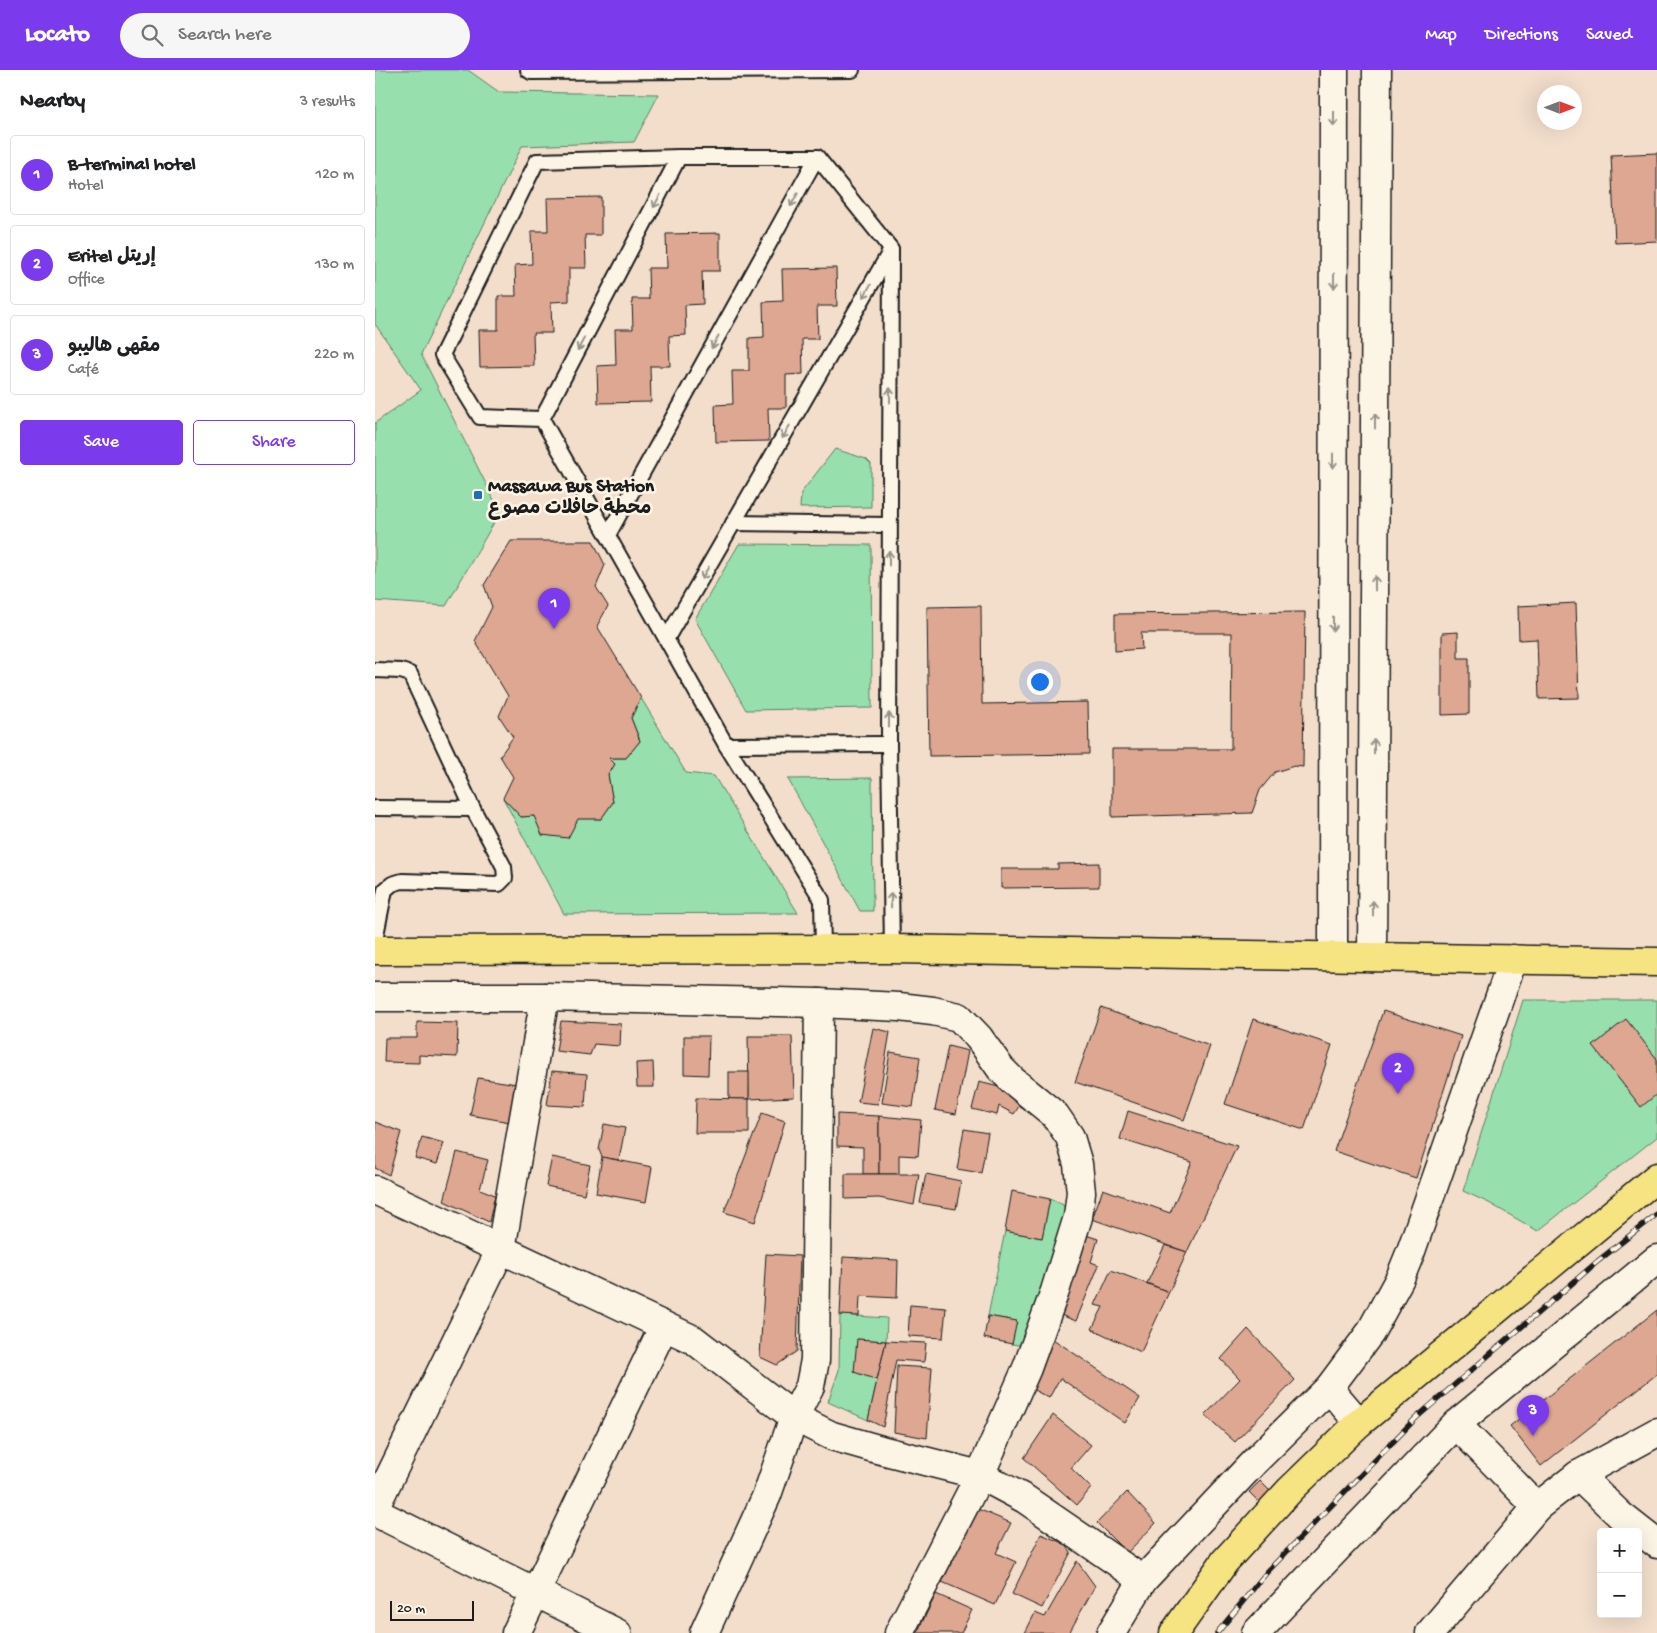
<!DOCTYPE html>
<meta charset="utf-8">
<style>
body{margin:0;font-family:"Gochi Hand","Playpen Sans Arabic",sans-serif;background:#f6f6f6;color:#202124}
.controls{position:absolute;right:15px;bottom:15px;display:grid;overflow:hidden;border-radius:5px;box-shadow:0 5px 20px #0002}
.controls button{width:45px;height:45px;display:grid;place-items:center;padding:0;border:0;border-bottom:1px solid #e0e0e0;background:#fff;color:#202124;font:25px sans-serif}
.compass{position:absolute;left:1162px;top:15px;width:45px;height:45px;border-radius:50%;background:#fff;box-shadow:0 5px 20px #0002;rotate:90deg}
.scale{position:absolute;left:15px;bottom:12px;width:84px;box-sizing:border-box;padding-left:5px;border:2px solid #1c1c1c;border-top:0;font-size:14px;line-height:18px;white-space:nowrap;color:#1c1c1c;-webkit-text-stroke:4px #fcf5e5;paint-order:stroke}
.you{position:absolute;left:664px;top:611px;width:18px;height:18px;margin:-12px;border:4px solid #fff;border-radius:50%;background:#1a73e8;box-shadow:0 0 0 8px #1a73e833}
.badge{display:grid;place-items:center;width:32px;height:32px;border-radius:50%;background:#7c3aed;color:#fff;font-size:16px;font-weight:700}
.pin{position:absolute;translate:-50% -41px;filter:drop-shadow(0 1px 2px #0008)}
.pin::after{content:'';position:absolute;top:26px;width:18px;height:15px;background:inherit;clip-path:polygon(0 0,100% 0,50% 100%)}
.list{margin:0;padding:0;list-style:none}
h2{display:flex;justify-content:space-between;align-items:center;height:65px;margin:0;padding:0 20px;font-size:21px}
h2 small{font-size:16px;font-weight:400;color:#757577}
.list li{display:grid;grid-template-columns:32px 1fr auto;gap:15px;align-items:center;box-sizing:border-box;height:80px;margin:0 10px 10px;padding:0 10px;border:1px solid #e0e0e0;border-radius:5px}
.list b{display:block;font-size:19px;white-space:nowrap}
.list p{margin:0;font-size:16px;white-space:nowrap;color:#757577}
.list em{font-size:16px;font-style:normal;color:#757577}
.actions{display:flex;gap:10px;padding:15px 20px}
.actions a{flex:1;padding:11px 0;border:1px solid #7c3aed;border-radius:5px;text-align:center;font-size:18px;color:#7c3aed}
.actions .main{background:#7c3aed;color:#fff}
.icon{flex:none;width:28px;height:28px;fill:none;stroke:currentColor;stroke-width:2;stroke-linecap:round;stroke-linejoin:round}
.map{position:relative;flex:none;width:1282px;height:1563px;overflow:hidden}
header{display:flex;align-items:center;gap:30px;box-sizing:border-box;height:70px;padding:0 25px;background:#7c3aed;color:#fff}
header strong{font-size:24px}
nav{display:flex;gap:28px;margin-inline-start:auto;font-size:18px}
.search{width:350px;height:45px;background:#f6f6f6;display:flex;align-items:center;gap:12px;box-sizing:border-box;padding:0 18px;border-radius:28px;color:#757577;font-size:19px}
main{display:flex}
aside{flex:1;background:#fff}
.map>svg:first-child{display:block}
.garden{fill:#98dfae;stroke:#5a7e65}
.building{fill:#dda792;stroke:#1c1c1c}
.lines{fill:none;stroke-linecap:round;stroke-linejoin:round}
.service-casing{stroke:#1c1c1c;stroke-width:18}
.minor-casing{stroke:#1c1c1c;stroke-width:31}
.trunk-casing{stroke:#1c1c1c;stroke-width:31}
.service{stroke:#fcf5e5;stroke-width:14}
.minor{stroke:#fcf5e5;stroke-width:28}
.trunk{stroke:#f6e381;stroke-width:28}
.rail-casing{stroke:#1c1c1c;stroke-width:5.5}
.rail{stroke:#fcf5e5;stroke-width:4;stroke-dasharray:11;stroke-linecap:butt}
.oneway{stroke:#97938b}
.poi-dot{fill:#1f6fb2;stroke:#fcf5e5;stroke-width:2}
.labels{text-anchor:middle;stroke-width:5;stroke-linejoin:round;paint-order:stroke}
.poi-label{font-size:19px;font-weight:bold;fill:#1c1c1c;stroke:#fcf5e5;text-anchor:start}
</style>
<header>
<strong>Locato</strong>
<div class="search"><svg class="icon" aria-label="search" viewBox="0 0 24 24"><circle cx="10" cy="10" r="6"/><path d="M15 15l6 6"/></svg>Search here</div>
<nav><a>Map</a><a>Directions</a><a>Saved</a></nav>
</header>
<main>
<aside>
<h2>Nearby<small>3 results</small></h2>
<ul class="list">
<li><span class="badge">1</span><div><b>B-terminal hotel</b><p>Hotel</p></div><em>120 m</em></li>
<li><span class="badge">2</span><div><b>Eritel إريتل</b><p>Office</p></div><em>130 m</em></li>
<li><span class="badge">3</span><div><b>مقهى هاليبو</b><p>Café</p></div><em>220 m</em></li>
</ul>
<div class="actions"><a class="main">Save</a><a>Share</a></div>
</aside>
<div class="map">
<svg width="1282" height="1563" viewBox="0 0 1282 1563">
<rect width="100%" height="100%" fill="#f3decc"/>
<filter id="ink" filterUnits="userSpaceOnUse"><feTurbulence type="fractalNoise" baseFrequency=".02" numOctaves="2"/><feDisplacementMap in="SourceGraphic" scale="10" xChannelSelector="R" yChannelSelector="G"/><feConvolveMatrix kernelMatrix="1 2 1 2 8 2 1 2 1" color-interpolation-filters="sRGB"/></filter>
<g filter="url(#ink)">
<g class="garden">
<path d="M 0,0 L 93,0 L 124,22 L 284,24 L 259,72 L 147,76 L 46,284 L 125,442 L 71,536 L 0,531 L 0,353 L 46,320 L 0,254 Z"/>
<path d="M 460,379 L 491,389 L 496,394 L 496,437 L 425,438 L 426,423 Z"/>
<path d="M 364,474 L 496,475 L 497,638 L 371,640 L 320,549 Z"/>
<path d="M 266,628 L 311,703 L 339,706 L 423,843 L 189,844 L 128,728 L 146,747 L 159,746 L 226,749 L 238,732 L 233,705 L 240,694 L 234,688 L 251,688 L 265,671 L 256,648 Z"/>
<path d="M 497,708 L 498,841 L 485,841 L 413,709 Z"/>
<path d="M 1148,930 L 1282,930 L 1282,1067 L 1163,1161 L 1114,1133 L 1088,1121 Z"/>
<path d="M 675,1129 L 687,1134 L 696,1146 L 655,1277 L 637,1274 L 641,1251 L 613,1246 L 630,1161 L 667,1168 Z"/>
<path d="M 465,1245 L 512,1248 L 511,1271 L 482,1269 L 502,1310 L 493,1350 L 453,1332 L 464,1300 Z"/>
</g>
<g class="building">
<path d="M 1282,83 L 1282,171 L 1240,173 L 1236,85 Z"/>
<path d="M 226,127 L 226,165 L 210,165 L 211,198 L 194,198 L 194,231 L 176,232 L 177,263 L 158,263 L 159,296 L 105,297 L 104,260 L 123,260 L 123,226 L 141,226 L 140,195 L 157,194 L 156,161 L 173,161 L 172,128 Z"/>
<path d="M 345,163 L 345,201 L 327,201 L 328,234 L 310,235 L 311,265 L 294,266 L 295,296 L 275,296 L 276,332 L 223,333 L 222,296 L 241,295 L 240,259 L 258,259 L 257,229 L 274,229 L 273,198 L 292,198 L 291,164 Z"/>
<path d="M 461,198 L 462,236 L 442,236 L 443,269 L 427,269 L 428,304 L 411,305 L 411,338 L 393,338 L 394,371 L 341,372 L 340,335 L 358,334 L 357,301 L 374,301 L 374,268 L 389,267 L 388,232 L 408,231 L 407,199 Z"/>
<path d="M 136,471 L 218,471 L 230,495 L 221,517 L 233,536 L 222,556 L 266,628 L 256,648 L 265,671 L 251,688 L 234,688 L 240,694 L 233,705 L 238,732 L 226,749 L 203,749 L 193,768 L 167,765 L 159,746 L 146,747 L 128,728 L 138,707 L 125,686 L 138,667 L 124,646 L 133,626 L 100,571 L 117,537 L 109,515 Z"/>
<path d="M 1201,533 L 1204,628 L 1164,629 L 1162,569 L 1144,570 L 1143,536 Z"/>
<path d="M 606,536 L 607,634 L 713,632 L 714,684 L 554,686 L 552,537 Z"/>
<path d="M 930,542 L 928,697 L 919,696 L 900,702 L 885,720 L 877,743 L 737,747 L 737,679 L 856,679 L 857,563 L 766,563 L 767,579 L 740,581 L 740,544 Z"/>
<path d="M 1083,562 L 1083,588 L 1094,588 L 1094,644 L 1067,645 L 1067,563 Z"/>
<path d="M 724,793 L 724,817 L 626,818 L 626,799 L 683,799 L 683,794 Z"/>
<path d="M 726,938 L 835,976 L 809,1050 L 700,1012 Z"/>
<path d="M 1008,941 L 1086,966 L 1041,1108 L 959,1081 Z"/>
<path d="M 878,949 L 957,975 L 929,1060 L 850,1034 Z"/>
<path d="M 1251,949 L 1282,989 L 1282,1024 L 1266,1037 L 1218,976 Z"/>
<path d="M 186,951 L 246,954 L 245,976 L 219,974 L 215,985 L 181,981 Z"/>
<path d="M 42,952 L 83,953 L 82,987 L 44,985 L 44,993 L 9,992 L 10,968 L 42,968 Z"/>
<path d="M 498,958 L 515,962 L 503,1034 L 483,1032 Z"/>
<path d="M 309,966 L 334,966 L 333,1005 L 309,1004 Z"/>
<path d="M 373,966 L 417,966 L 419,1027 L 374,1029 Z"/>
<path d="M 573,976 L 593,981 L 581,1044 L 560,1040 Z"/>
<path d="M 515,982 L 545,987 L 538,1037 L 507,1033 Z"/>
<path d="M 278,992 L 279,1017 L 262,1017 L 261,993 Z"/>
<path d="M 177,1001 L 212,1004 L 210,1037 L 172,1035 Z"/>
<rect x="354" y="1002" width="20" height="27"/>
<path d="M 103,1008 L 142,1014 L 135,1052 L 95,1045 Z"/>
<path d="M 604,1012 L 628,1018 L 648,1030 L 639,1044 L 624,1036 L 622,1045 L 597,1039 Z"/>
<path d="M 321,1028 L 374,1029 L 374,1063 L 320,1063 Z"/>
<path d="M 753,1041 L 862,1076 L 812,1182 L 717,1149 L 728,1119 L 795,1143 L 817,1092 L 745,1069 Z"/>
<path d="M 387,1043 L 410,1051 L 380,1152 L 349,1142 Z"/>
<path d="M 462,1044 L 504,1046 L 504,1104 L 488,1104 L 488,1077 L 462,1076 Z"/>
<path d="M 504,1046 L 546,1050 L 543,1086 L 524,1085 L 524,1104 L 504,1104 Z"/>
<path d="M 0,1052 L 26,1062 L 14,1105 L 0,1098 Z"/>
<path d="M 229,1054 L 250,1058 L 244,1090 L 227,1087 L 224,1080 Z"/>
<path d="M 589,1059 L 613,1063 L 606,1103 L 582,1099 Z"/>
<path d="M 47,1067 L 69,1073 L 62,1094 L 40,1088 Z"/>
<path d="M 82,1082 L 113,1090 L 105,1119 L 120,1125 L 114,1152 L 69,1131 Z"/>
<path d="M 177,1087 L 215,1095 L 209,1124 L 171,1116 Z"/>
<path d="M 227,1087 L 277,1097 L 271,1132 L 221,1123 Z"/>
<path d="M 470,1104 L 544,1104 L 539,1135 L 504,1128 L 470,1129 Z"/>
<path d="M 551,1104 L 586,1111 L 581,1139 L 545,1133 Z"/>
<path d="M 637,1121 L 675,1129 L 667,1168 L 630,1161 Z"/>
<path d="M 711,1165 L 723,1169 L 716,1192 L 724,1195 L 701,1251 L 683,1244 Z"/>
<path d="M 790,1175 L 812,1182 L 794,1222 L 772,1213 Z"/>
<path d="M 391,1184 L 425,1186 L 422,1281 L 402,1295 L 385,1287 Z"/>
<path d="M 468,1187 L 523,1190 L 522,1228 L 485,1226 L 484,1246 L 465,1245 Z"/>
<path d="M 736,1200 L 794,1222 L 766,1282 L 717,1259 L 728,1237 L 720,1235 Z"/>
<path d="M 535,1235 L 571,1238 L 568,1268 L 533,1266 Z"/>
<path d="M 1282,1240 L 1282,1304 L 1166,1396 L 1135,1356 Z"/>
<path d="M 613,1246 L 642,1251 L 637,1274 L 609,1268 Z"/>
<path d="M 873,1259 L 920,1310 L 860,1372 L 830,1345 L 865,1309 L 846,1289 Z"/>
<path d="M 675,1267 L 765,1328 L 750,1353 L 685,1308 L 674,1328 L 657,1319 Z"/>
<path d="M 482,1269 L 511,1271 L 502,1310 L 479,1302 Z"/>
<path d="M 511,1271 L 551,1273 L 549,1292 L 521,1290 L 508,1357 L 493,1350 Z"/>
<path d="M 522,1296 L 557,1298 L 552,1368 L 519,1362 Z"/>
<path d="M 678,1345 L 716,1375 L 696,1398 L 716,1418 L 702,1435 L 649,1388 Z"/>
<path d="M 885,1411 L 895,1421 L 884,1432 L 874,1422 Z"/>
<path d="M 752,1422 L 781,1453 L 752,1483 L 722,1453 Z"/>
<path d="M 603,1439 L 636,1453 L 621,1483 L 641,1492 L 620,1535 L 567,1512 Z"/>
<path d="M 666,1464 L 690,1474 L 696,1482 L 667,1538 L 637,1524 Z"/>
<path d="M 702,1491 L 720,1516 L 694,1563 L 650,1563 L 660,1543 L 670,1547 Z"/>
<path d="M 561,1524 L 597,1540 L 586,1563 L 542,1563 Z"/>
</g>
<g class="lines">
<g class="service-casing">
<g id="service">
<path d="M 153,0 L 156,2 L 477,0"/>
<path d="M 167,349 L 304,87"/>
<path d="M 358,453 L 514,455"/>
<path d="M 233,465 L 442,87"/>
<path d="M 292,568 L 516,180"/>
<path d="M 0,600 L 26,601 L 35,604 L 98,739 L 129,797 L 130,808 L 124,814 L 27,811 L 17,814 L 10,820 L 0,870"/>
<path d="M 351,675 L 514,674"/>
<path d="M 0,738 L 98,739"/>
<path d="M 448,879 L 447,830 L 351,675 L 167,349 L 105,347 L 67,285 L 162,91 L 304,87 L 442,87 L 516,179 L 514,674 L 517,879"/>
</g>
</g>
<g class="minor-casing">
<g id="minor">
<path d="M 958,886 L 959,0"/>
<path d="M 997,887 L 1002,0"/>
<path d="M 0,927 L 170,927 L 444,933 L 524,937 L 558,941 L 584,947 L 604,968 L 626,999 L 637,1010 L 680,1045 L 695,1067 L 703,1094 L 706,1122 L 703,1147 L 680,1221 L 652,1298 L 605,1405 L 524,1563"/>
<path d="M 0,1120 L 319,1270 L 419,1347 L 457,1366 L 506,1380 L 605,1405 L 650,1429 L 768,1510"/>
<path d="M 984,1353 L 954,1318 L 995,1263 L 1025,1208 L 1036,1181 L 1138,889"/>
<path d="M 1081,1354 L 1162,1437"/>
<path d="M 1203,1405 L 1245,1445 L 1282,1474"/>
<path d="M 0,1437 L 126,1179 L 170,927"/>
<path d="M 0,1442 L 242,1563"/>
<path d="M 141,1563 L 289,1256"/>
<path d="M 329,1563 L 392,1425 L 419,1347 L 435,1316 L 440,1290 L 444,933"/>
<path d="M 736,1563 L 768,1510 L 881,1390 L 954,1318"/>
<path d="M 881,1563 L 1081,1354 L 1282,1189"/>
<path d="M 1055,1563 L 1162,1437 L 1203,1405 L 1282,1362"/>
</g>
</g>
<g class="trunk-casing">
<g id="trunk">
<path d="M 0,880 L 517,879 L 1282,892"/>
<path d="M 799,1563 L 850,1491 L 915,1420 L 984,1353 L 1282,1107"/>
</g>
</g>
<use href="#service" class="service"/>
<use href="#minor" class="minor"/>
<use href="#trunk" class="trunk"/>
<g class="rail-casing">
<path id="rail" d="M 842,1563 L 892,1502 L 1041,1348 L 1223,1191 L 1282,1144"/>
</g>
<use href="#rail" class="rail"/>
</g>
<defs><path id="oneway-shaft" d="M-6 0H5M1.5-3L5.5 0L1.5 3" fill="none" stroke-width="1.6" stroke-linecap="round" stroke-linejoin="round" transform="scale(1.25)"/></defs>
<g class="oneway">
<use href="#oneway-shaft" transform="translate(959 49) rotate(90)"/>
<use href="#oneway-shaft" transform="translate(419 130) rotate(119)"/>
<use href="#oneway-shaft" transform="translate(282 131) rotate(118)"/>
<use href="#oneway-shaft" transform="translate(959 211) rotate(90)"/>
<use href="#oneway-shaft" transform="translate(492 221) rotate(120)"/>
<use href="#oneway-shaft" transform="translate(340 272) rotate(119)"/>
<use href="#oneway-shaft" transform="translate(206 274) rotate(118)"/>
<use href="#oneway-shaft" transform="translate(515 325) rotate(-90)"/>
<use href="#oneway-shaft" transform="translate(1000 351) rotate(-90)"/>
<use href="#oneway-shaft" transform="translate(411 362) rotate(120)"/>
<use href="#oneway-shaft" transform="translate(958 391) rotate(90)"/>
<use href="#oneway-shaft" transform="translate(514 488) rotate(-90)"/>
<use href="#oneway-shaft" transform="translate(330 503) rotate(120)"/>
<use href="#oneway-shaft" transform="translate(1000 513) rotate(-90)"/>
<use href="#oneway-shaft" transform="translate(958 554) rotate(90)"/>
<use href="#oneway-shaft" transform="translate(514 650) rotate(-90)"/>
<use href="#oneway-shaft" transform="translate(999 676) rotate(-90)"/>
<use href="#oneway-shaft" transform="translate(516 830) rotate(-91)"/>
<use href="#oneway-shaft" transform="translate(998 838) rotate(-90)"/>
</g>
</g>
<rect class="poi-dot" x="98" y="420" width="10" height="10" rx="2.5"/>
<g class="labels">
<g class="poi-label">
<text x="113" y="421">Massawa Bus Station<tspan x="113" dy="22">محطة حافلات مصوع</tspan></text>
</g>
</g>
</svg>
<div class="controls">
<button>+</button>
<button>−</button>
</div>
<svg class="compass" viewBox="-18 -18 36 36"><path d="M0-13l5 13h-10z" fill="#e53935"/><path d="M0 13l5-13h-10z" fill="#757577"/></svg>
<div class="scale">20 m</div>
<div class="you"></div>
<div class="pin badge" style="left:179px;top:559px">1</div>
<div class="pin badge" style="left:1023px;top:1024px">2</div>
<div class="pin badge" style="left:1158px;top:1366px">3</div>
</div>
</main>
